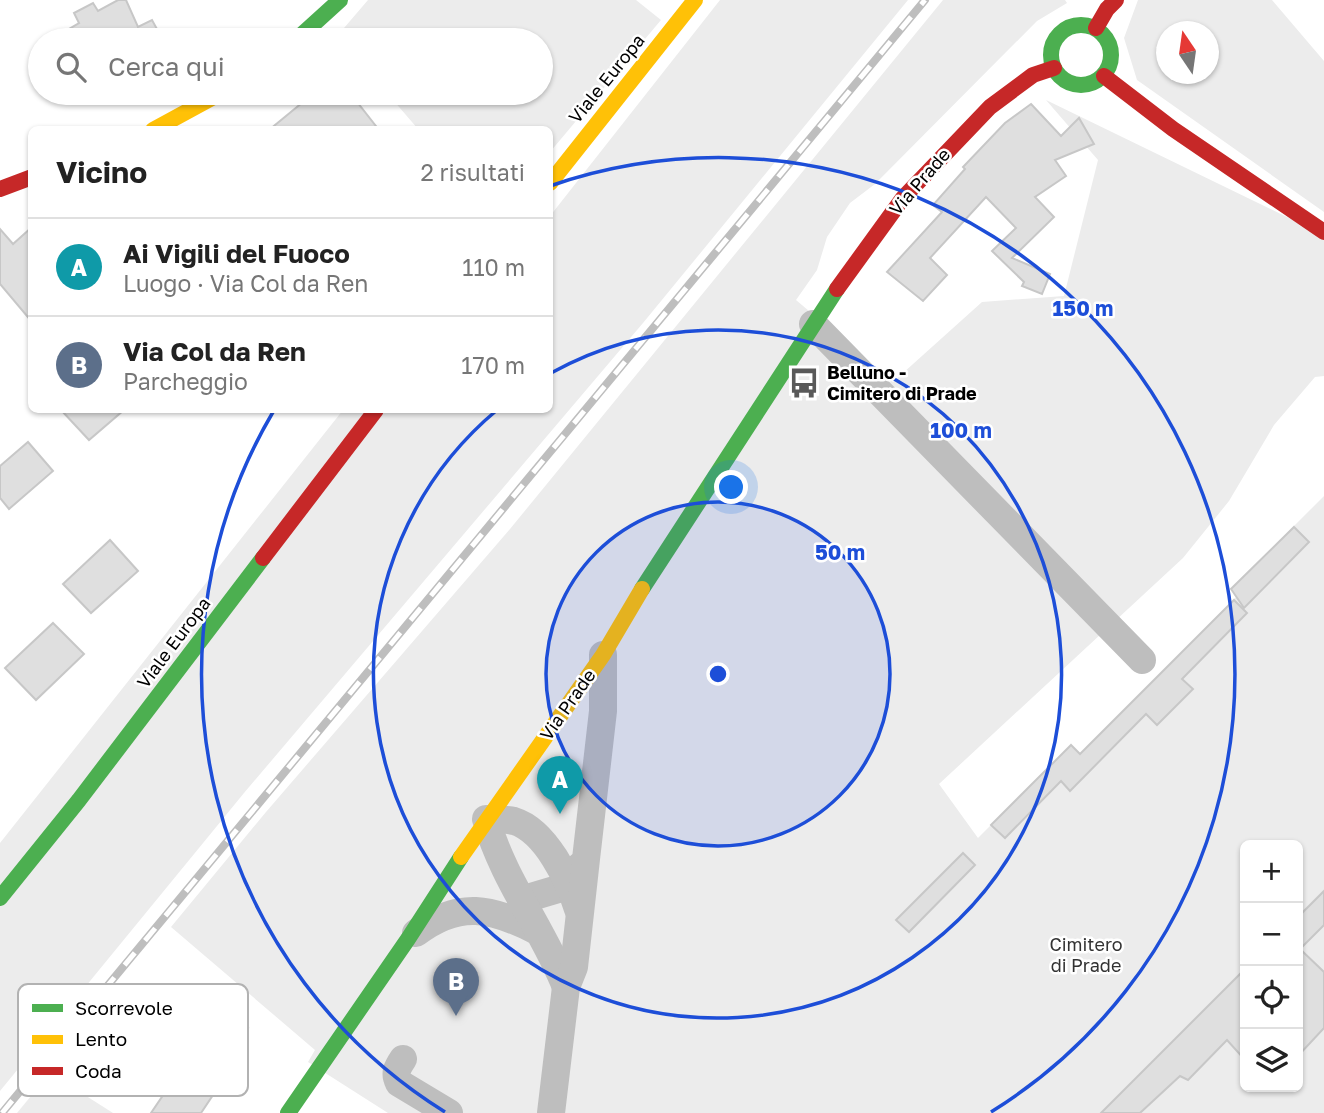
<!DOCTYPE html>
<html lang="it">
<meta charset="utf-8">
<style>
body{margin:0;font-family:"Golos Text",sans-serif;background:#f2f2f2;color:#222}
.controls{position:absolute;right:21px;bottom:21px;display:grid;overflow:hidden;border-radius:10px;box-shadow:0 2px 5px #0004}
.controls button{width:63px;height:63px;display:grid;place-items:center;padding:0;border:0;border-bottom:2px solid #e0e0e0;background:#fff;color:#222;font:35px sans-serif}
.compass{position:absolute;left:1156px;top:21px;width:63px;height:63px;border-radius:50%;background:#fff;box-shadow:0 2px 5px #0004;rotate:347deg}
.you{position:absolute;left:732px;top:488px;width:24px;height:24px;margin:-18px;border:5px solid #fff;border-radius:50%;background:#1a73e8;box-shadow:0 0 0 10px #1a73e833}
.badge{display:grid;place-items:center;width:46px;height:46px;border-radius:50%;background:#595959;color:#fff;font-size:23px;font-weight:700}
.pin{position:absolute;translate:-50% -58px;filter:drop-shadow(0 2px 4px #0008)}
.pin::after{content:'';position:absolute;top:37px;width:24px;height:21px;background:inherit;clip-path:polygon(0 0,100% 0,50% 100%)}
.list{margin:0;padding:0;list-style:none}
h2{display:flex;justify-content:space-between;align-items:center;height:91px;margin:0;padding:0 28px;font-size:30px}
h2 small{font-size:23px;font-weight:400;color:#767676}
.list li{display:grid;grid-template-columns:46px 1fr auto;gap:21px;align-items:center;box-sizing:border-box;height:98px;padding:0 28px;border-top:2px solid #e0e0e0}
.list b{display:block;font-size:26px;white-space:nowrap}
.list p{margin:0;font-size:23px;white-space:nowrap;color:#767676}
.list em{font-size:23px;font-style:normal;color:#767676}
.icon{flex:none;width:38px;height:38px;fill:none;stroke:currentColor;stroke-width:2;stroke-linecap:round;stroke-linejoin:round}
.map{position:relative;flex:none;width:1324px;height:1113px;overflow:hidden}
.search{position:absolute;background:#fff;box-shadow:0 2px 5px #0004;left:28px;top:28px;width:525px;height:77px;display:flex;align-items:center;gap:18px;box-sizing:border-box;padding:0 24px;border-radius:38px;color:#767676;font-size:26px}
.panel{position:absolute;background:#fff;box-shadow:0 2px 5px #0004;left:28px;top:126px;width:525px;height:287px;border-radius:10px}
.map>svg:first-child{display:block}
.green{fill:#ececec;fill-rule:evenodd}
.building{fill:#dfdfdf;stroke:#c7c7c7;stroke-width:2}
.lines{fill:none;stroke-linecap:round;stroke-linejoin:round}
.street{stroke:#bebebe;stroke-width:28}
.fast{stroke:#4caf50;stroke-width:16}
.slow{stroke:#ffc107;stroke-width:16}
.jam{stroke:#c62828;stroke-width:16}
.rail-casing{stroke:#bebebe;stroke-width:8}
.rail{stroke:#fff;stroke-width:5;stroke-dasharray:16;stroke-linecap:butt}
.ring{fill:none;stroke:#1d4ed8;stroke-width:3.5}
.labels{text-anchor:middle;stroke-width:5;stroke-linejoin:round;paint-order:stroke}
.street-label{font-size:18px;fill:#000;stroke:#fff}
.poi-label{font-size:18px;font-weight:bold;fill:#000;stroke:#fff;text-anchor:start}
.park-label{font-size:18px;fill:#333;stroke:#fff}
.key{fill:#fff;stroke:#b2b2b2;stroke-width:2}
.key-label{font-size:19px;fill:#000}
.centre{fill:#1d4ed8;stroke:#fff;stroke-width:3.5}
.ring-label{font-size:21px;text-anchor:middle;font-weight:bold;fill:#1d4ed8;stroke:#fff;stroke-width:5;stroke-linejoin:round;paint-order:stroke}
</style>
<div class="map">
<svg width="1324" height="1113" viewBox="0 0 1324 1113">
<rect width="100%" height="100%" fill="#fff"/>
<g class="green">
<path d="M 368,0 L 636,0 L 661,20 L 550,152 L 550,130 L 418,129 L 387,93 L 541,93 L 541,40 L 343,40 L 338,35 Z"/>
<path d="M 720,0 L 908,0 L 643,323 L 244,793 L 0,1091 L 0,843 L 343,410 L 550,410 L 550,216 Z"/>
<path d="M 943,0 L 1065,0 L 1067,3 L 1037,21 L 875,184 L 850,203 L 827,237 L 817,270 L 796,300 L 893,382 L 982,302 L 1064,296 L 1098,160 L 1046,100 L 1324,235 L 1324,376 L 1315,377 L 1274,425 L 1229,501 L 1183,558 L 939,784 L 978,838 L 1071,745 L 1080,754 L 1236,597 L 1231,589 L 1324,496 L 1324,1113 L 388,1113 L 308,1062 L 315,1050 L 171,927 L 266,812 L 510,529 ZM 1245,845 L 1298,845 L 1298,1087 L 1245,1087 Z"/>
<path d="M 1138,0 L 1272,0 L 1324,61 L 1324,212 L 1137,80 L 1124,38 ZM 1166,32 L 1208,32 L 1208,74 L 1166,74 Z"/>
<path d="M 50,1073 L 113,1113 L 17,1113 Z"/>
</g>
<g class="building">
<path d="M 118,0 L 126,0 L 138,27 L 152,20 L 163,40 L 50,40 L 79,23 L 74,13 L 93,3 L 98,11 Z"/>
<path d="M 314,93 L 350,93 L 379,130 L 269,130 Z"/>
<path d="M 1031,104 L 1061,136 L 1079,118 L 1094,144 L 1055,160 L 1066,176 L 1035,197 L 1054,217 L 1012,258 L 1050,274 L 1042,294 L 1022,286 L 1024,282 L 992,251 L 1016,228 L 986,197 L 930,258 L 947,275 L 923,301 L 887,272 L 942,212 L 933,205 L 965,169 L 963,167 L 1005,123 Z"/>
<path d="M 32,227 L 32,322 L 0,284 L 0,229 L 13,244 Z"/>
<path d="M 61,410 L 124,410 L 89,440 Z"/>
<path d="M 28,442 L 53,471 L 9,509 L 0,498 L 0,466 Z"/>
<path d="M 1294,527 L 1309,542 L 1244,608 L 1231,589 Z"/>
<path d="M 110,540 L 138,571 L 91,613 L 63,584 Z"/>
<path d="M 1234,600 L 1247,613 L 1182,679 L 1193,689 L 1157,725 L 1146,714 L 1070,791 L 1061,781 L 1005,838 L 991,825 L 1071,745 L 1080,754 Z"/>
<path d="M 53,623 L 84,654 L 36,700 L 5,668 Z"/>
<path d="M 963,853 L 975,865 L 909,932 L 896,920 Z"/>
<path d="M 1324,891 L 1324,925 L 1300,949 L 1324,972 L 1324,1028 L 1298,1056 L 1298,917 Z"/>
<path d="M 1245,969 L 1245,1060 L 1227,1040 L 1188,1080 L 1180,1076 L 1140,1113 L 1101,1113 Z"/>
<path d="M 218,1007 L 248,1028 L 207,1087 L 215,1092 L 201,1113 L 151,1113 L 193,1051 L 186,1046 L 210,1012 L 213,1014 Z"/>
</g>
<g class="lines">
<g class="street">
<path d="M 813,324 L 1142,660"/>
<path d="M 521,900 L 558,889 L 580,866"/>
<path d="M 416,933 C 459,900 492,908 537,931"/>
<path d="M 566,987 C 543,929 503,880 486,819 C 496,819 505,819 514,821 C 546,831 569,880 578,909"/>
<path d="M 403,1059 C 397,1068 394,1073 399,1083 L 449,1113"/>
<path d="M 551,1113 L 566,987 L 574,967 L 586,859 L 603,711 L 603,655"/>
</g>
<g class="fast">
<circle cx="1081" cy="55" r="30"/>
<path d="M 296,40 L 340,0"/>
<path d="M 642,589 L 837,289"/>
<path d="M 0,898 L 79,800 L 263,558"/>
<path d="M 288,1113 L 408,939 L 461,857"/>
</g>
<g class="slow">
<path d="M 153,130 L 221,93"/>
<path d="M 550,183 L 695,0"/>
<path d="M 461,857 L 603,655 L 642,589"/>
</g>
<g class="jam">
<path d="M 1096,28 L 1107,9 L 1116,0"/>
<path d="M 1104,76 L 1173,129 L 1324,232"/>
<path d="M 0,189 L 32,177"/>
<path d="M 837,289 L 903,198 L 990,107 L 1033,75 L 1054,68"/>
<path d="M 263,558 L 376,410"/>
</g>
<g class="rail-casing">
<path id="rail" d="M 2,1113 L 925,0"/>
</g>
<use href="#rail" class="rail"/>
</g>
<circle cx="718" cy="674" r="172" fill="#1d4ed8" fill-opacity=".12"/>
<g class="ring">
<circle cx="718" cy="674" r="172"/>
<path d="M551 373A344 344 0 1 1 497 410"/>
<path d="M445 1112A516 516 0 0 1 273 412M550 186A516 516 0 0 1 991 1112"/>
</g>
<defs>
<g id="bus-bare" transform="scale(2.415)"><path d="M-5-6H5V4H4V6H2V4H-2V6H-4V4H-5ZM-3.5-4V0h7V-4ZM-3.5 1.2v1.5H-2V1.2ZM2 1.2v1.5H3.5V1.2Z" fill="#595959" stroke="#fff" stroke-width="2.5" paint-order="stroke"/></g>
</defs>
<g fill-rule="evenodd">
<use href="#bus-bare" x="804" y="383"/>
</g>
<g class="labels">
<g class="street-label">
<text transform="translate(607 79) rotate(-51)" y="6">Viale Europa</text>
<text transform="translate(920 182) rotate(-49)" y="6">Via Prade</text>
<text transform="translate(174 643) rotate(-53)" y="6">Viale Europa</text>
<text transform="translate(568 705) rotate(-55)" y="6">Via Prade</text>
</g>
<g class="poi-label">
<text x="827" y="379">Belluno -<tspan x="827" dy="21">Cimitero di Prade</tspan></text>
</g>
<g class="park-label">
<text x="1086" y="951">Cimitero<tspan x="1086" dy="21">di Prade</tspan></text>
</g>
</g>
<rect x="18" y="984" width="230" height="112" rx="10" class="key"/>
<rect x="32" y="1004" width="31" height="8" fill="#4caf50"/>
<rect x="32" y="1035" width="31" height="9" fill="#ffc107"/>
<rect x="32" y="1067" width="31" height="8" fill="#c62828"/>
<g class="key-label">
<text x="75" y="1015">Scorrevole</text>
<text x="75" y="1046">Lento</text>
<text x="75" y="1078">Coda</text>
</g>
<circle cx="718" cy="674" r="10" class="centre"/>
<g class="ring-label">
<text x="1083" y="316">150 m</text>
<text x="961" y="438">100 m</text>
<text x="840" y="560">50 m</text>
</g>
</svg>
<div class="controls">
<button>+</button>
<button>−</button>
<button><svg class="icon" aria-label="locate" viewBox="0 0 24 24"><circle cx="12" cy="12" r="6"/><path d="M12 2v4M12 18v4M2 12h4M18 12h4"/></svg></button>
<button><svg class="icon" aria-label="layers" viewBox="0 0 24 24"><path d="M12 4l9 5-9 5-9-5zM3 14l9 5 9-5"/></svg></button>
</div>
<svg class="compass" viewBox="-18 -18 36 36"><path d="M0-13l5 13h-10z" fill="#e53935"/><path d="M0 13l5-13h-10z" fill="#767676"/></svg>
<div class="you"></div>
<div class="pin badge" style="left:560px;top:814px;background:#0f9aa8">A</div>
<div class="pin badge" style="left:456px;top:1016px;background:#5c6f8a">B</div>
<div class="search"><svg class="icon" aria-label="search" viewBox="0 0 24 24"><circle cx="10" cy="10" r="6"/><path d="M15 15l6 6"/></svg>Cerca qui</div>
<section class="panel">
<h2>Vicino<small>2 risultati</small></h2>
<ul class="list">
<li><span class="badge" style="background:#0f9aa8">A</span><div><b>Ai Vigili del Fuoco</b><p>Luogo · Via Col da Ren</p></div><em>110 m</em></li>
<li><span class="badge" style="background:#5c6f8a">B</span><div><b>Via Col da Ren</b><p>Parcheggio</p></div><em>170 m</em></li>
</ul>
</section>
</div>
